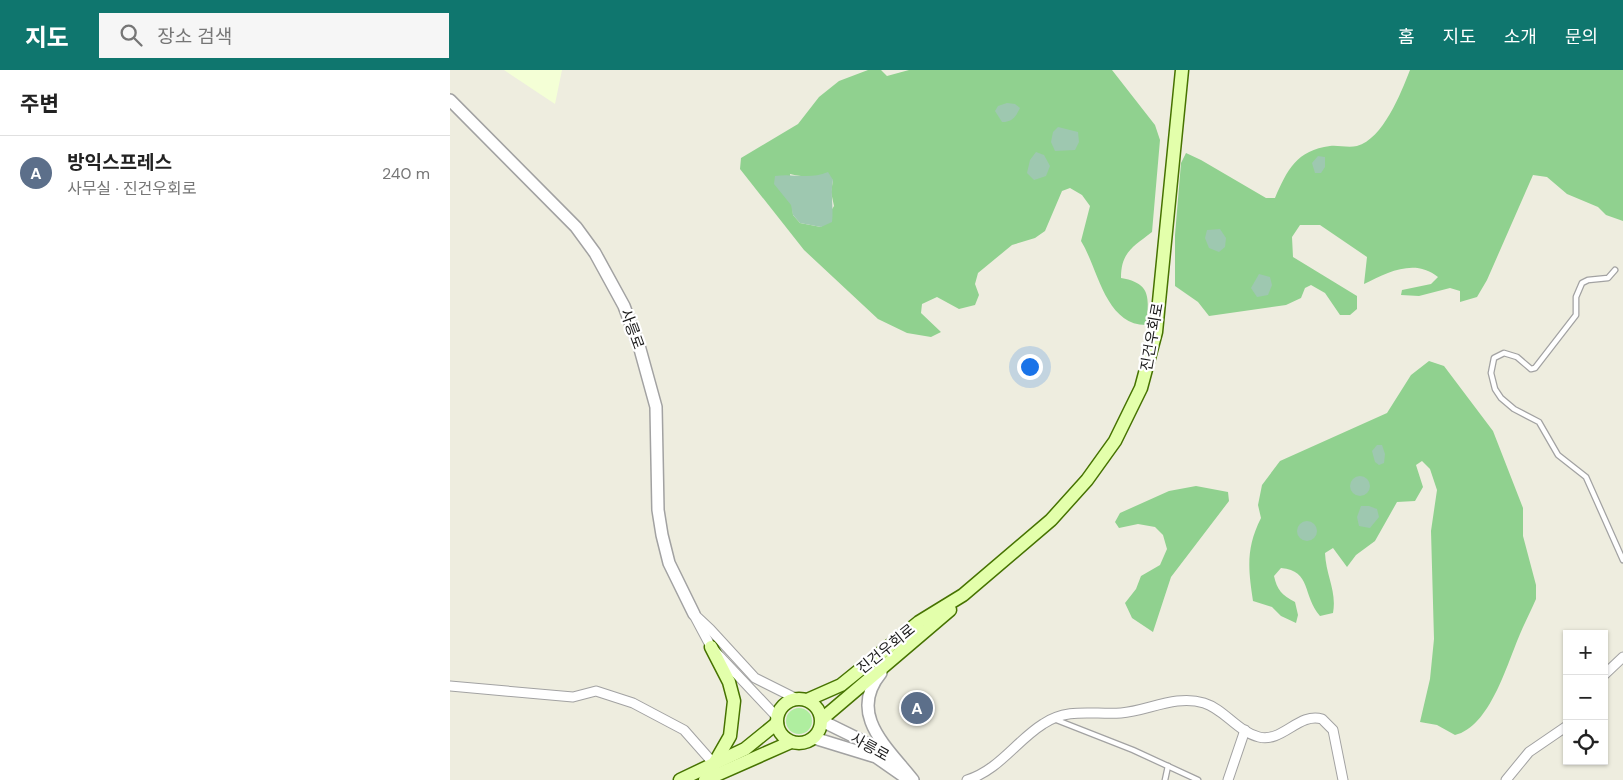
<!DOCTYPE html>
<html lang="ko">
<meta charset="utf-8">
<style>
body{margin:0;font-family:"DM Sans","Noto Sans KR",sans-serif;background:#f6f6f6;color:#222}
.controls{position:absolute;right:15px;bottom:15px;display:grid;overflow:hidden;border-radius:0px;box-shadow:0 1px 4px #0004}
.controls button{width:45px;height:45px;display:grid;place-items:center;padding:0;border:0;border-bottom:1px solid #e0e0e0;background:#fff;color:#222;font:25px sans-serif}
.you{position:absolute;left:579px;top:296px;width:18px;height:18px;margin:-12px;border:4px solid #fff;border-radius:50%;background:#1a73e8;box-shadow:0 0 0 8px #1a73e833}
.badge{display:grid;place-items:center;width:32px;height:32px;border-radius:50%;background:#0f766e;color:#fff;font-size:16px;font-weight:700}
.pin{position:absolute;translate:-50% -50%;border:2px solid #fff;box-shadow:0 1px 5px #0006}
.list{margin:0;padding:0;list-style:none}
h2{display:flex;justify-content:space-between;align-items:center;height:65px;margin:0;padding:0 20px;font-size:21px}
h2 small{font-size:16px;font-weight:400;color:#767676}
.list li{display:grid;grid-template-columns:32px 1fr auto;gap:15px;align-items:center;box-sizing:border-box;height:75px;padding:0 20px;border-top:1px solid #e0e0e0}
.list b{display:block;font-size:19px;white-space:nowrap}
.list p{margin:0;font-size:16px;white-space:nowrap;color:#767676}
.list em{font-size:16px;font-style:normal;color:#767676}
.icon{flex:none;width:28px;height:28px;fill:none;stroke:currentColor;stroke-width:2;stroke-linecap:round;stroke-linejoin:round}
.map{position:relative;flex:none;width:1173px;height:710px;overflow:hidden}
header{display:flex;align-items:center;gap:30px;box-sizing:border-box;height:70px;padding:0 25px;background:#0f766e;color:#fff}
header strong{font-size:24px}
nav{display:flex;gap:28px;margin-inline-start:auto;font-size:18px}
.search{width:350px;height:45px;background:#f6f6f6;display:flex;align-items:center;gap:12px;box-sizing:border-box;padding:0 18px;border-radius:0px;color:#767676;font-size:19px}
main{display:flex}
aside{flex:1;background:#fff}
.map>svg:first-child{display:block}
.education{fill:#f4ffd6}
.grass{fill:#afee9f}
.forest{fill:#90d18f;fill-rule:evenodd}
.cemetery{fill:#9ec8b0}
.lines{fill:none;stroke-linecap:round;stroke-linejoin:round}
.service-casing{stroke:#a2a2a2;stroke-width:7}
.minor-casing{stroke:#a2a2a2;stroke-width:11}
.tertiary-casing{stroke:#a2a2a2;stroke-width:14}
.secondary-casing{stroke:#467300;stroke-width:15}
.service{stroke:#fff;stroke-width:4.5}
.minor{stroke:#fff;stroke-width:9}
.tertiary{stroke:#fff;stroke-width:11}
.secondary{stroke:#e3ffab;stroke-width:12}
.labels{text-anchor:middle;stroke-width:4.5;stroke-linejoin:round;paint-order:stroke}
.street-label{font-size:15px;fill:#1b1b1b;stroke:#fff}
</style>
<header>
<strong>지도</strong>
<div class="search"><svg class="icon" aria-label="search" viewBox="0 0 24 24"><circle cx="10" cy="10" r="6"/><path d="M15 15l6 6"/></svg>장소 검색</div>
<nav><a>홈</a><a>지도</a><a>소개</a><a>문의</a></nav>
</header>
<main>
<aside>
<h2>주변<small></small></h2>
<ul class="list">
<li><span class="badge" style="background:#5c6f8a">A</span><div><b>방익스프레스</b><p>사무실 · 진건우회로</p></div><em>240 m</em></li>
</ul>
</aside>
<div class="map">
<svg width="1173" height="710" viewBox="0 0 1173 710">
<rect width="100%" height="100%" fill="#eeeddf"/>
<path class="education" d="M 54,0 L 112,0 L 105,34 Z"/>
<circle class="grass" cx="349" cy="651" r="13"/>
<g class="forest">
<path d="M 418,0 L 431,0 L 437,6 L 459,0 L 662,0 L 705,55 L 710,70 L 702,162 C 683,177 671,182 671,208 C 702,213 699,229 696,255 C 655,255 648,198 631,171 L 640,136 L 632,125 L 620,118 L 612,121 L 595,161 L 585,168 L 562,175 L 528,203 L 525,214 L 529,225 L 525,235 L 509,239 L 487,227 L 472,234 L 471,243 L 491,262 L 481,267 L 457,263 L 428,249 L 354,180 L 290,99 L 291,88 L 348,54 L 369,27 L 389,11 ZM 340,104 C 355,108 368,106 383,110 L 381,122 L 384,136 L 371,157 L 350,153 L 343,145 Z"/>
<path d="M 960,0 L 1173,0 L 1173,151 L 1156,145 L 1148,137 L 1117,124 L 1097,107 L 1083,105 L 1037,210 L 1027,227 L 1010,232 L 1010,221 L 1000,218 L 969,226 L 951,225 L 952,220 L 981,214 L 988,207 C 965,188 938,202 914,214 L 917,187 L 870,155 L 850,155 L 842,167 L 843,187 L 907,226 L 907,239 L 900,245 L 890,245 L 875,223 L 861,215 L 855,218 L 851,228 L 836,235 L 759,246 L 748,232 L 725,216 L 725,165 L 731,93 L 736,83 L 751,90 L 816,128 L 825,128 C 837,100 847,80 880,76 C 888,75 898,78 907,76 C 933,69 951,23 960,0 Z"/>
<path d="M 979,291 L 994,296 L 1043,361 L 1073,438 L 1073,466 L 1086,515 L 1086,529 C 1081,541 1075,552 1070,564 C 1057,594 1040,657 1005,665 L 987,655 L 970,652 L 980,609 L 984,569 L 981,461 L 987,420 L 980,399 L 972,391 L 966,395 L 973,417 L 965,431 L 947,432 L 925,471 L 906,485 L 897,497 L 883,478 L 875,483 C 876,506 887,521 883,543 L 870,546 C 852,525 862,501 831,498 L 824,506 C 827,520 832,525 845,532 L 848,545 L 846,553 L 831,546 L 822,537 L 803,531 C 798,498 796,478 811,448 L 808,435 L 812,415 L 830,391 L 937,343 L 961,305 Z"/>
<path d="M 746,416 L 778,422 L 779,431 L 721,507 L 703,562 L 682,548 L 675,533 L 686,519 L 691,506 L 710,495 L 717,479 L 713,465 L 705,457 L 688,454 L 669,458 L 665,452 L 670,443 L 719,421 Z"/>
</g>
<g class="cemetery">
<path d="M 557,33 L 565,34 L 570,38 C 566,46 563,52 552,52 L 545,41 L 548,36 Z"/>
<path d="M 608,57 L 628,62 L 629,72 L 625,80 L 605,81 L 601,72 L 603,62 Z"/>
<path d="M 586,82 L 594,85 L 600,96 L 596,106 L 584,110 L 577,103 L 580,90 Z"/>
<path d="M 868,86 L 875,87 L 875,97 L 871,103 L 865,103 L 862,93 Z"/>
<path d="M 378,102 L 383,110 C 380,124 384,137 382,152 L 371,157 L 350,153 L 343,145 L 341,135 L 324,114 L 325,106 C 344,103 359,110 378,102 Z"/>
<path d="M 770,159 L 776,168 L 775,177 L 769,182 L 759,178 L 755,168 L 757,160 Z"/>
<path d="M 809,204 L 820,207 L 822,215 L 818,225 L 807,227 L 801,218 Z"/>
<path d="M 927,375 L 932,375 L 935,384 L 934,393 L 929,395 L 925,392 L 922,381 Z"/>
<circle cx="910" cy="416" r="10"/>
<path d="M 911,436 L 919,436 L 927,439 L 929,447 L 920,458 L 909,456 L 907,447 Z"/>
<circle cx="857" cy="461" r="10"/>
</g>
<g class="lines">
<g class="service-casing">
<g id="service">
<path d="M 1165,200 L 1158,208 L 1138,210 L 1132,213 L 1126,227 L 1126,245 L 1085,298 L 1081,299 L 1067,287 L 1054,283 L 1044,288 L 1041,303 L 1045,319 L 1051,328 L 1064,339 L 1089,352 L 1108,385 L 1136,407 L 1173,490"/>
<path d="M 604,649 L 683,680 L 748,710"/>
<path d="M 715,710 L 718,696"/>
</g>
</g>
<g class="minor-casing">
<g id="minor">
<path d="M 244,544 L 260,559 L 305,608 L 345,628"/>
<path d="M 245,547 L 261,577 L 327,647"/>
<path d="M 1154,605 L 1173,587"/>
<path d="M 0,616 L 123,627 L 146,621 L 183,633 L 234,660 L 264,694"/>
<path d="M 517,710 C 549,700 566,671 593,654 C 618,637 644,645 671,643 C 698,641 726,624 754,633 C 774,639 788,662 809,667 C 832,673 849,642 872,649 L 883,660 L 893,710"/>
<path d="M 778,710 L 795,660"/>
<path d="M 1056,710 L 1079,682 L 1117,656"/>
</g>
</g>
<g class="tertiary-casing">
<g id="tertiary">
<path d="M 0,30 L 126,157 L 145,183 L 174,236 L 190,279 L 206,337 L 208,440 L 212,465 L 219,493 L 244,544"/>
<path d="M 431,603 C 397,644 437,677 463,710"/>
<path d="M 372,651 L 425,677 L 442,689"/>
<path d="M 364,668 L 426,687 L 459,710"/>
</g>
</g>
<g class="secondary-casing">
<g id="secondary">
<path d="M 261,577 L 279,612 L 284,631 L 280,666 L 264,694"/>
<circle cx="349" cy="651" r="22"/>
<path d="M 357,630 L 391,615 L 469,552 L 513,525 L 601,450 L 637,410 L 665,371 L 691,318 L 706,262 L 732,0"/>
<path d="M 372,649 L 500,540"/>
<path d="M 230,710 L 295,679 L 327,653"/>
<path d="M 255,710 L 341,672"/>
</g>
</g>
<use href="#service" class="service"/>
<use href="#minor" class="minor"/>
<use href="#tertiary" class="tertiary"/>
<use href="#secondary" class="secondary"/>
</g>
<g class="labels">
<g class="street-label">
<text transform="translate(182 259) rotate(70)" y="5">사릉로</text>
<text transform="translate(702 267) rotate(-80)" y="5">진건우회로</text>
<text transform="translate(436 579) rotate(-39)" y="5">진건우회로</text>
<text transform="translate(420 677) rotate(29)" y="5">사릉로</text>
</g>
</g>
</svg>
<div class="controls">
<button>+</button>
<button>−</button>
<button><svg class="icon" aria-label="locate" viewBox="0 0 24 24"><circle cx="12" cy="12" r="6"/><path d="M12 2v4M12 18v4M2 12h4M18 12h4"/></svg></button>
</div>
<div class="you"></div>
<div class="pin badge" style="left:467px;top:638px;background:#5c6f8a">A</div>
</div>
</main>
